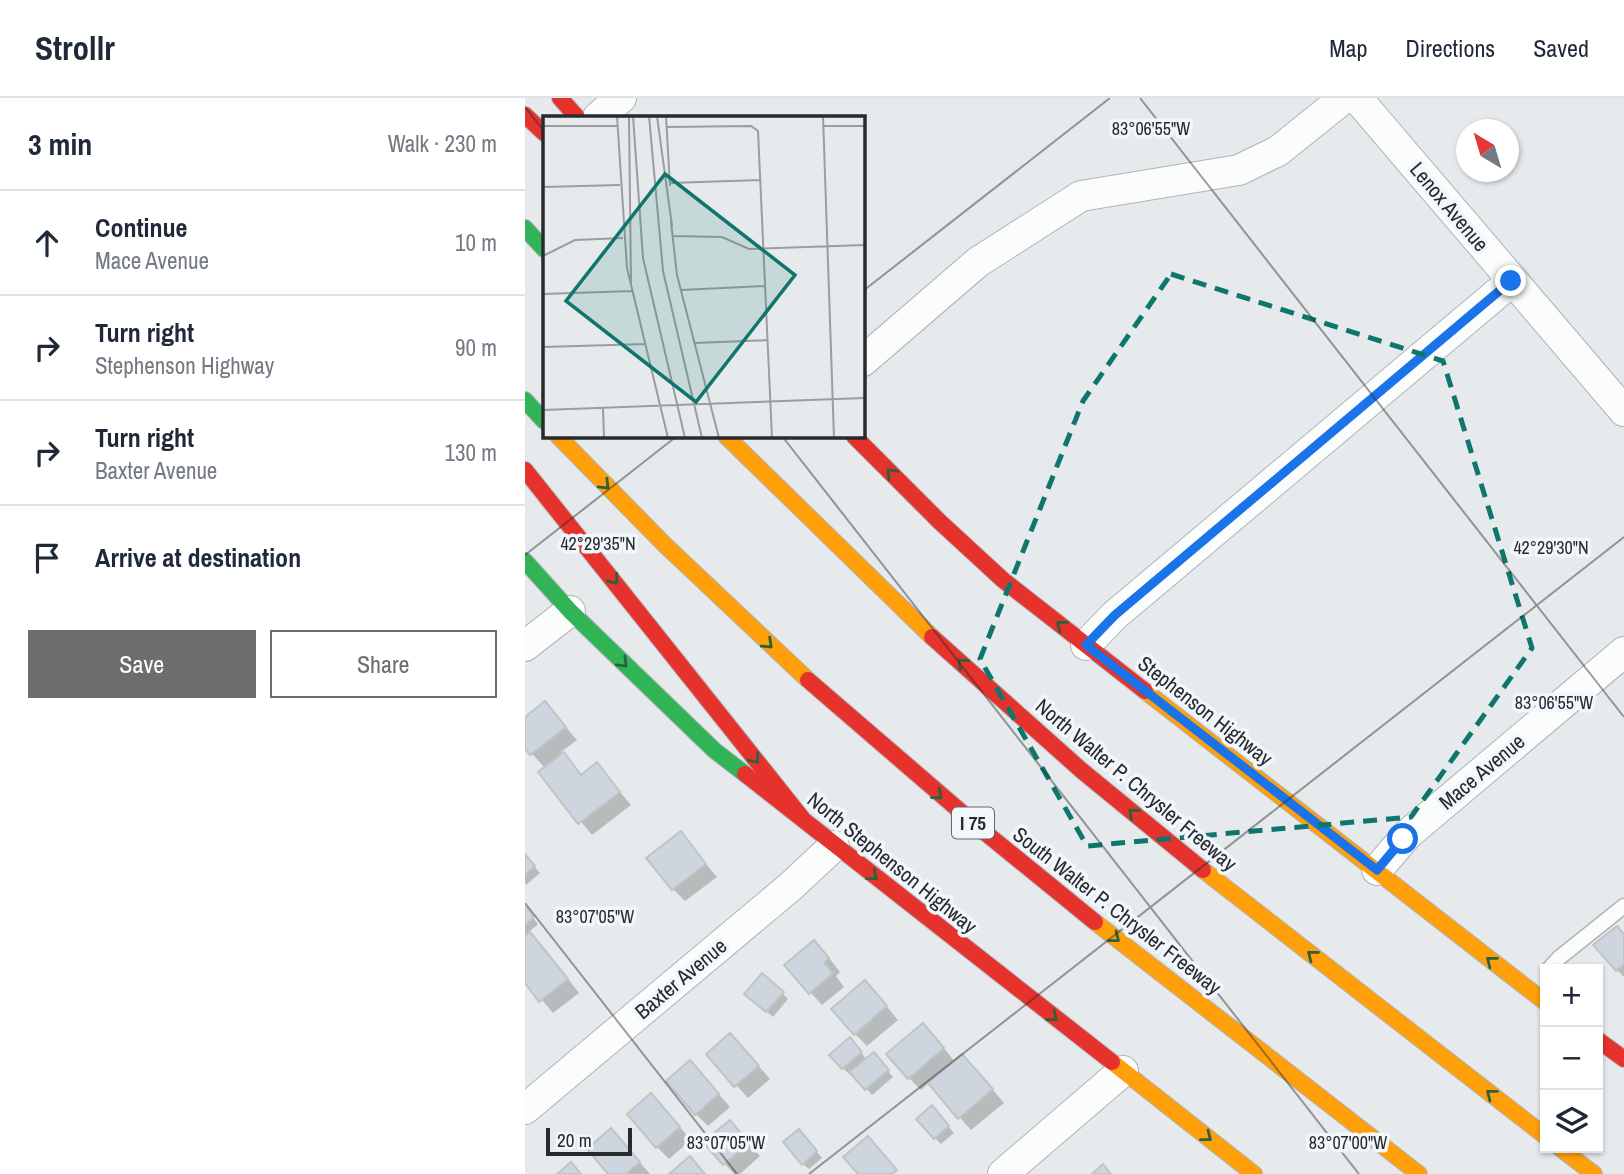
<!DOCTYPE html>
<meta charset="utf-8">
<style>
body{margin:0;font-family:"Archivo Narrow",sans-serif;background:#f6f6f7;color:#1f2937}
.controls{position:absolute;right:21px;bottom:21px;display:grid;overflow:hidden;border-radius:0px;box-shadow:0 2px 5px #0004}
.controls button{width:63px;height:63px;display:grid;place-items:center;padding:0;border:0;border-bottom:2px solid #e0e1e3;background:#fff;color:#1f2937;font:35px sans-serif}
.compass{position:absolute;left:931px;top:21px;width:63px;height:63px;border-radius:50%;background:#fff;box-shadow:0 2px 5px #0004;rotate:322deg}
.scale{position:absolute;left:21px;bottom:18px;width:86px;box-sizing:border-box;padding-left:7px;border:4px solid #282a2c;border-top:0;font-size:19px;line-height:24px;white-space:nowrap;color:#282a2c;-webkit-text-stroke:5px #f1f7fc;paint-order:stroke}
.stop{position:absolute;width:21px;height:21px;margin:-16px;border:5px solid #1a73e8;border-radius:50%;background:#fff}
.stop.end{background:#1a73e8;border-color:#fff;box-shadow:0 2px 7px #0008}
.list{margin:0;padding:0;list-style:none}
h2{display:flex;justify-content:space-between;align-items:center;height:91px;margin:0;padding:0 28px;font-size:30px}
h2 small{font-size:23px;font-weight:400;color:#747a83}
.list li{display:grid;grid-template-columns:46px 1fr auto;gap:21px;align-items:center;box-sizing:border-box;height:105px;padding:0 28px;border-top:2px solid #e0e1e3}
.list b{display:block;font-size:26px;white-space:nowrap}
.list p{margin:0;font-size:23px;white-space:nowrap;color:#747a83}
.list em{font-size:23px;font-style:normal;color:#747a83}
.actions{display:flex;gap:14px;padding:21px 28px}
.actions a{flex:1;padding:16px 0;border:2px solid #6b6d6f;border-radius:0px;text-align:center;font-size:24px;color:#6b6d6f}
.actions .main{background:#6b6d6f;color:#fff}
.icon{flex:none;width:38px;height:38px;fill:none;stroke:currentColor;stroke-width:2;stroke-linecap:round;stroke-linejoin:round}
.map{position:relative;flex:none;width:1099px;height:1076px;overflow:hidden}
header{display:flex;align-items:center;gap:42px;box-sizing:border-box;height:98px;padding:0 35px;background:#fff;border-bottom:2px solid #e0e1e3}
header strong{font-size:33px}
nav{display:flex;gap:38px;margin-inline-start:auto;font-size:24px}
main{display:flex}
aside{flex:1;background:#fff}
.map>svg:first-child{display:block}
.shadow{fill:#0003}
.building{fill:#cdd6de;stroke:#c1c4c6;stroke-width:2}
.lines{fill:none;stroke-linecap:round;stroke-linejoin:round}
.lane-casing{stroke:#b1b3b4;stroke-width:17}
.street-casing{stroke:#b1b3b4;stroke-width:32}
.fast-casing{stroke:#b1b3b4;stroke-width:18}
.slow-casing{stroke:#b1b3b4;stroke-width:18}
.jam-casing{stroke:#b1b3b4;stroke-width:18}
.lane{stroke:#fbfcfc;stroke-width:14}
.street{stroke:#fbfcfc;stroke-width:30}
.fast{stroke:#30b455;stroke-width:16}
.slow{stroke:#ff9f0a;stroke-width:16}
.jam{stroke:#e5322d;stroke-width:16}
.oneway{stroke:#2b613c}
.route{stroke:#1a73e8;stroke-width:9}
.marked{fill:none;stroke:#0f766e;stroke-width:5;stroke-dasharray:14 9;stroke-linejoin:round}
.ticks{fill:none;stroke:#282a2c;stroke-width:2;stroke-opacity:0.45}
.labels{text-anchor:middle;stroke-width:7;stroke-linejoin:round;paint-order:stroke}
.shield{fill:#f1f7fc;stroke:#64686a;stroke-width:2}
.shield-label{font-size:19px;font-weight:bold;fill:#282a2c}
.street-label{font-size:21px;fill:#282a2c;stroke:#f1f7fc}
.inset-road{fill:none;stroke:#9b9d9f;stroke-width:2}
.view{fill:#0f766e;fill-opacity:0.15;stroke:#0f766e;stroke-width:3.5}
.inset-edge{fill:none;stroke:#282a2c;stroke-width:3.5}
.ticks-label{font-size:18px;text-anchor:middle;fill:#282a2c;stroke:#f1f7fc;stroke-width:7;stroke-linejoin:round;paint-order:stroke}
</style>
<header>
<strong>Strollr</strong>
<nav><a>Map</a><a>Directions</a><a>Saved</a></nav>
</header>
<main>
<aside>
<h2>3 min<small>Walk · 230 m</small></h2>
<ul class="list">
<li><svg class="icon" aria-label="ahead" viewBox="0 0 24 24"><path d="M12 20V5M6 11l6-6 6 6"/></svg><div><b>Continue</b><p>Mace Avenue</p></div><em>10 m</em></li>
<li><svg class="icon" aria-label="right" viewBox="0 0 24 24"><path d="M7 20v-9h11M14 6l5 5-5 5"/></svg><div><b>Turn right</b><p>Stephenson Highway</p></div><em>90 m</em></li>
<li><svg class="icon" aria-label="right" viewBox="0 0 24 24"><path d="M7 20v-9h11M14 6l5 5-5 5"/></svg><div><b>Turn right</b><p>Baxter Avenue</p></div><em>130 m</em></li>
<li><svg class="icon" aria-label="arrive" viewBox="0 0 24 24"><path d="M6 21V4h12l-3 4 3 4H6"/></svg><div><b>Arrive at destination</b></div></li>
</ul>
<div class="actions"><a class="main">Save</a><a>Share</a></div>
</aside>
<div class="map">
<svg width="1099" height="1076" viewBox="0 0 1099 1076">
<rect width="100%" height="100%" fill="#e7eaec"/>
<g class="shadow">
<path d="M 20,605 L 52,642 L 36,654 L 58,678 L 72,667 L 106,707 L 67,737 L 16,675 L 21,671 L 0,648 L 0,621 Z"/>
<path d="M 155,736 L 192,779 L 160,803 L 148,791 Z"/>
<path d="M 0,758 L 15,775 L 1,787 L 0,785 Z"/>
<path d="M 0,810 L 13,826 L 4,834 L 18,848 L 54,895 L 28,915 L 0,882 Z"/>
<path d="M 1099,837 L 1099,879 L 1092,872 Z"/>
<path d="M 301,856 L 315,874 L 311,878 L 319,889 L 297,907 L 261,867 Z"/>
<path d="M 257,895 L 263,901 L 248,919 L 227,901 Z"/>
<path d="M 352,897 L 373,922 L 342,948 L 330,936 Z"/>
<path d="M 410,939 L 430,964 L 449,970 L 479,1005 L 446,1032 L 404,985 L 396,992 L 384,980 Z"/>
<path d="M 330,947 L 342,962 L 354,962 L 368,979 L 347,997 L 326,974 L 324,976 L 318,970 Z"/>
<path d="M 217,949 L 245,981 L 223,1000 L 183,956 Z"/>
<path d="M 177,977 L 205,1009 L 183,1028 L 171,1016 Z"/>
<path d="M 138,1010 L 166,1042 L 144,1061 L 132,1049 Z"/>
<path d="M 412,1015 L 429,1035 L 416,1046 L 410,1040 Z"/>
<path d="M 217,1037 L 235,1058 L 215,1076 L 209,1076 L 181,1044 Z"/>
<path d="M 279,1039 L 297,1060 L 284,1071 L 278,1066 Z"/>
<path d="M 98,1045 L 125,1076 L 86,1076 Z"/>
</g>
<g class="building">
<path d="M 20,603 L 41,629 L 5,657 L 0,651 L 0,619 Z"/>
<path d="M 39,654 L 56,677 L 72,664 L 95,694 L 53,726 L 13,674 Z"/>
<path d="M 156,733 L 181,766 L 147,792 L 121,760 Z"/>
<path d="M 0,756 L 10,768 L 0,777 Z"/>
<path d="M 0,808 L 9,819 L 0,827 Z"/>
<path d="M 1092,828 L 1099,836 L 1099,866 L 1091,873 L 1068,847 Z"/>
<path d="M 5,834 L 43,881 L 14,904 L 0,885 L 0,838 Z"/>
<path d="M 289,842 L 304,860 L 299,865 L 308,875 L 284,896 L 259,867 Z"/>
<path d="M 237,875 L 259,894 L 241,914 L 219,896 Z"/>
<path d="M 340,882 L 362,908 L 329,937 L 306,911 Z"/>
<path d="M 398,925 L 419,950 L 383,981 L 361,956 Z"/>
<path d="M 205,935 L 234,968 L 209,989 L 181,956 Z"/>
<path d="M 325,939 L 337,954 L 317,971 L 304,957 Z"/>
<path d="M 349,954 L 364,972 L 340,992 L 324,974 Z"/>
<path d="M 437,956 L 468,991 L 433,1021 L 403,985 Z"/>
<path d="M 165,962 L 194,996 L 170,1017 L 141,983 Z"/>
<path d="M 126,995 L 155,1029 L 131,1050 L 102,1016 Z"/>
<path d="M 407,1007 L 424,1028 L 409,1041 L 391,1021 Z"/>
<path d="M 205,1022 L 224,1045 L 198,1067 L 178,1044 Z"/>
<path d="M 86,1030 L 115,1064 L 101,1076 L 83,1076 L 62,1051 Z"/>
<path d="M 274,1031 L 292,1053 L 277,1067 L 258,1044 Z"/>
<path d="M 343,1038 L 372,1072 L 367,1076 L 333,1076 L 318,1059 Z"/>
<path d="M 165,1058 L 180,1076 L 144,1076 Z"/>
<path d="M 46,1064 L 56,1076 L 32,1076 Z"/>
<path d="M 578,1066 L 586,1076 L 567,1076 Z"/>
</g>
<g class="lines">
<g class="lane-casing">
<path id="lane" d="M 1024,871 L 1034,860 L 1099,808"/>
</g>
<g class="street-casing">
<g id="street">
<path d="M 832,0 L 1099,313"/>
<path d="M 73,19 L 96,0"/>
<path d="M 338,263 L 453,164 L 556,98 L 714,72 L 753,53 L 819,0"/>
<path d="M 561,547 L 590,517 L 987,183"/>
<path d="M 0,548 L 45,513"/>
<path d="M 852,772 L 883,736 L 1099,554"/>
<path d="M 0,1011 L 265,789 L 309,748"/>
<path d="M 478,1076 L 598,973"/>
</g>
</g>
<g class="fast-casing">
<g id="fast">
<path d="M 0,130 L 19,151"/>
<path d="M 0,302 L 19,323"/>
<path d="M 0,463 L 45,513 L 189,652 L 220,676"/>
</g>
</g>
<g class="slow-casing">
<g id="slow">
<path d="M 33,338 L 140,447 L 283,582"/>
<path d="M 201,338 L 407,539"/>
<path d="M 620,593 L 1020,904"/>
<path d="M 678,772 L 1020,1038"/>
<path d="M 570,824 L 894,1076"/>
<path d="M 587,964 L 729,1076"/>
<path d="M 1035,1050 L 1069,1076"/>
</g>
</g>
<g class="jam-casing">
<g id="jam">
<path d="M 35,0 L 52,19"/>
<path d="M 0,17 L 19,35"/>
<path d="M 329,338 L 415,424 L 478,482 L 620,593"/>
<path d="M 0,372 L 277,720"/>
<path d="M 407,539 L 556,672 L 678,772"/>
<path d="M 283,582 L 457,732 L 570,824"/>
<path d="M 220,676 L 587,964"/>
<path d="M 1073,942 L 1099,961"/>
</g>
</g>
<use href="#lane" class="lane"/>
<use href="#street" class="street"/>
<use href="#fast" class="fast"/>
<use href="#slow" class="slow"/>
<use href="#jam" class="jam"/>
</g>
<defs><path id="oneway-chevron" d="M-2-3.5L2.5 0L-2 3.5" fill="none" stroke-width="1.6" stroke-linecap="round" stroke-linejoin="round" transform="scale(1.75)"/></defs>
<g class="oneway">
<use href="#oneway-chevron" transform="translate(366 375) rotate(-135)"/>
<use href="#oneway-chevron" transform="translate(80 387) rotate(45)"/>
<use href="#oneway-chevron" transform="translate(89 482) rotate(52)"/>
<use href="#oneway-chevron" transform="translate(536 527) rotate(-142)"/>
<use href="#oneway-chevron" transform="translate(243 546) rotate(43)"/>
<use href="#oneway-chevron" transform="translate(98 565) rotate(45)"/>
<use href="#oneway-chevron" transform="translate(437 565) rotate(-138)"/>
<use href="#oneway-chevron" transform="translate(230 661) rotate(52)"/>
<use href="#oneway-chevron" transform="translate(413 697) rotate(39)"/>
<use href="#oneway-chevron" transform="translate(608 715) rotate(-140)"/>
<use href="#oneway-chevron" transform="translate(348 778) rotate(38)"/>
<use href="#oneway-chevron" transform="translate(590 840) rotate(38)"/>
<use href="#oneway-chevron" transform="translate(787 857) rotate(-142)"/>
<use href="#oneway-chevron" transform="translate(966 863) rotate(-142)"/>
<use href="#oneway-chevron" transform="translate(528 919) rotate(38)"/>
<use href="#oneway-chevron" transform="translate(966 996) rotate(-142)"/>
<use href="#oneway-chevron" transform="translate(682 1039) rotate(38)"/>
</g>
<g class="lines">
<path class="route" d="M 878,741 L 852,772 L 561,547 L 590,517 L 986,183"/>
</g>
<path class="marked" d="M 646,176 L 918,263 L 1007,550 L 886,719 L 562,748 L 455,561 L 558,303 Z"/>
<path class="ticks" d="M 615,0 L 1099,619M 0,9 L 19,33M 338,193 L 585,0M 257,338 L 834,1076M 0,457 L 152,338M 0,805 L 212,1076M 284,1076 L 1099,439"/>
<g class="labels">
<rect class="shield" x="427" y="709.5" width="42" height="31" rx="5"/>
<g class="shield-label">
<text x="448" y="732">I 75</text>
</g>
<g class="street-label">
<text transform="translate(924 109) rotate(50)" y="7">Lenox Avenue</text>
<text transform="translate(680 613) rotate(38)" y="7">Stephenson Highway</text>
<text transform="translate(957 674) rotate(-40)" y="7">Mace Avenue</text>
<text transform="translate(611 687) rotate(40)" y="7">North Walter P. Chrysler Freeway</text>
<text transform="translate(367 765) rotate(39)" y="7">North Stephenson Highway</text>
<text transform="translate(592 813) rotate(38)" y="7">South Walter P. Chrysler Freeway</text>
<text transform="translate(156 881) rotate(-40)" y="7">Baxter Avenue</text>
</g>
</g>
<g transform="translate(18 18)">
<rect width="322" height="322" fill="#e7eaec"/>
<path class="inset-road" d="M 74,0 L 84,152 L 125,322M 86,0 L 88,168M 90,0 L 100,142 L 142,322M 106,0 L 120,155 L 159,322M 114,0 L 129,110M 123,0 L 127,70M 280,0 L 291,322M 0,10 L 74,10M 280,10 L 322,10M 124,11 L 208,10 L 215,15 L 229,322M 127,67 L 217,64M 0,71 L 77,69M 128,106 L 134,159 L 176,322M 129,120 L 179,121 L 206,133 L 322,129M 0,140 L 32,124 L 80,122M 138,174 L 222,170M 0,178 L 90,175M 152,227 L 225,224M 0,231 L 103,228M 60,292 L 61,322M 0,294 L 322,282"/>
<path class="view" d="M 122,58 L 252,159 L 153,286 L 23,185 Z"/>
<rect width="322" height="322" class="inset-edge"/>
</g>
<g class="ticks-label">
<text x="626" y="37">83°06'55"W</text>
<text x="73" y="452">42°29'35"N</text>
<text x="1026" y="456">42°29'30"N</text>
<text x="1029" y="611">83°06'55"W</text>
<text x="70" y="825">83°07'05"W</text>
<text x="201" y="1051">83°07'05"W</text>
<text x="823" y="1051">83°07'00"W</text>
</g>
</svg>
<div class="controls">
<button>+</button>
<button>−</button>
<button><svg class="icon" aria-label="layers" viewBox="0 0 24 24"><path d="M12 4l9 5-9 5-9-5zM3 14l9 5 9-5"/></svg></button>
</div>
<svg class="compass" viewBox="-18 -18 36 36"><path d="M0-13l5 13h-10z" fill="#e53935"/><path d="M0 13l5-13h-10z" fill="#747a83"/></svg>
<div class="scale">20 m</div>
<div class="stop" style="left:878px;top:741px"></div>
<div class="stop end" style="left:986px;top:183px"></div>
</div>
</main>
